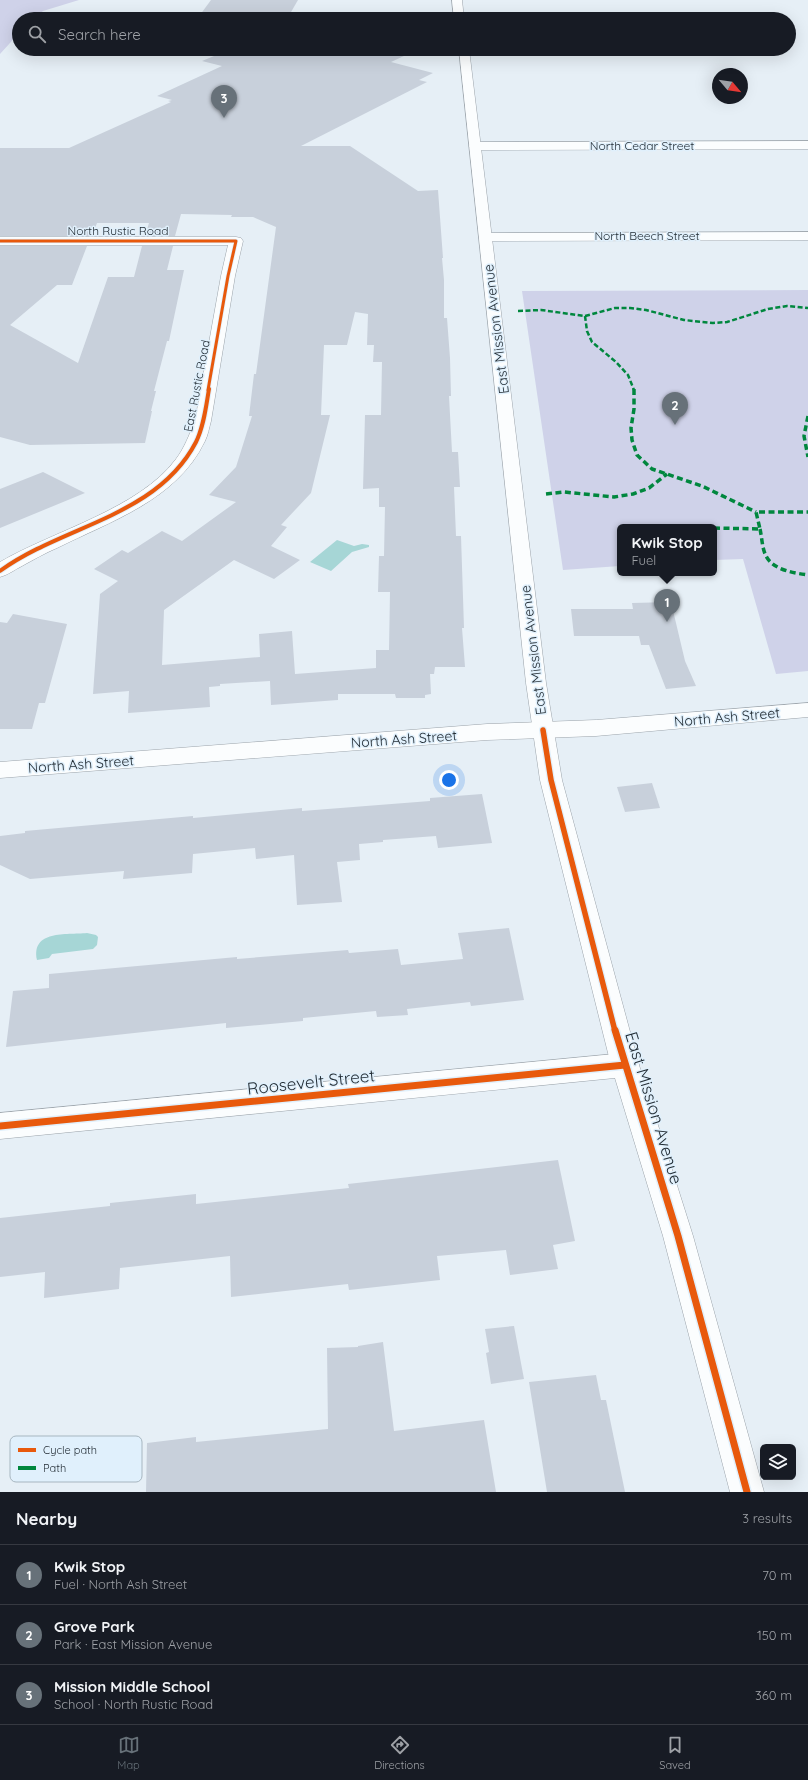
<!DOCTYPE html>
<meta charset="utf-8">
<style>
body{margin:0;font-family:Quicksand,sans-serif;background:#242831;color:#f1f3f6}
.controls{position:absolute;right:12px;bottom:12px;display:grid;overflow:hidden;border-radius:6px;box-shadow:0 4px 16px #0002}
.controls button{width:36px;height:36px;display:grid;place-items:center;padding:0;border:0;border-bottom:1px solid #363941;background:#171b24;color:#f1f3f6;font:20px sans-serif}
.compass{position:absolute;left:712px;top:68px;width:36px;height:36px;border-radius:50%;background:#171b24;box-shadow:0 4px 16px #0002;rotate:119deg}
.you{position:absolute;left:449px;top:780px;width:14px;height:14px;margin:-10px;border:3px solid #fff;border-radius:50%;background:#1a73e8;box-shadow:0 0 0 6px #1a73e833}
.badge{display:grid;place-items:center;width:26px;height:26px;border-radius:50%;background:#677179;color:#fff;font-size:13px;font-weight:700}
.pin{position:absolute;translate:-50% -33px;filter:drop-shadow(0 1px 2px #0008)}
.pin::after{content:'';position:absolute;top:21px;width:14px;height:12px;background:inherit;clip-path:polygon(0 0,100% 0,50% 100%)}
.popup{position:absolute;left:617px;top:524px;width:100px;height:52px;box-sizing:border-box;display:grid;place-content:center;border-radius:6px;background:#171b24;filter:drop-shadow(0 1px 3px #0005);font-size:13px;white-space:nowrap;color:#9ea1a6}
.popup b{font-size:15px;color:#f1f3f6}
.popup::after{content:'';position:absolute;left:50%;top:100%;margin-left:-8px;border:8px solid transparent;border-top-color:#171b24}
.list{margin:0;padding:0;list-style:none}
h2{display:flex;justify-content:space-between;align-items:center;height:52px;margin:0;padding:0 16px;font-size:17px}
h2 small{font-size:13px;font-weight:400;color:#9ea1a6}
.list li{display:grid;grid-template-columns:26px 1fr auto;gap:12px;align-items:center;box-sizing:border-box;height:60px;padding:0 16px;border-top:1px solid #363941}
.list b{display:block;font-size:15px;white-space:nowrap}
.list p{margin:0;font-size:13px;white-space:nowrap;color:#9ea1a6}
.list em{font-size:13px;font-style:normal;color:#9ea1a6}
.icon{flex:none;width:22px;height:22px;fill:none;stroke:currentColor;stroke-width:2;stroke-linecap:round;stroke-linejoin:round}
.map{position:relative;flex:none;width:808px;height:1492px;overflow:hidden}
.search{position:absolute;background:#171b24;box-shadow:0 4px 16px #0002;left:12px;right:12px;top:12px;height:44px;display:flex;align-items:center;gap:10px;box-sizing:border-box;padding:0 14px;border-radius:22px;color:#9ea1a6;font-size:15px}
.sheet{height:232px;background:#171b24}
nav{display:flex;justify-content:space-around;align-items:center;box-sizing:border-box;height:56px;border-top:1px solid #363941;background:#171b24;font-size:11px;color:#9ea1a6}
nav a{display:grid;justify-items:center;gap:2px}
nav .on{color:#677179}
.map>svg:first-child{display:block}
.green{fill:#cfd2e9}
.water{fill:#a6d6d6}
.building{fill:#c8d0db;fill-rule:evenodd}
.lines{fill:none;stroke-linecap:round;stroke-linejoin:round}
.street-casing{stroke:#9ba3aa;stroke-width:1}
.secondary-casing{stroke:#9ba3aa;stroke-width:1}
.primary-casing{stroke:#9ba3aa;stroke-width:1}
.street{fill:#fbfdfe;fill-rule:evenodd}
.secondary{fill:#fbfdfe;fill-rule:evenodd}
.primary{fill:#fbfdfe;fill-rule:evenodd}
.quiet-far1{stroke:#00873e;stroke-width:2.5;stroke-dasharray:5 2.5;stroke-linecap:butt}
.quiet{stroke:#00873e;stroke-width:3.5;stroke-dasharray:6 3.5;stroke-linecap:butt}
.cycleway-far3-casing{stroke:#e0f0fc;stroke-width:4.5}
.cycleway-far2-casing{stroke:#e0f0fc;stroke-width:6}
.cycleway-far1-casing{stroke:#e0f0fc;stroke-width:8}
.cycleway-casing{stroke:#e0f0fc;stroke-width:10}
.cycleway-far3{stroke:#e8590c;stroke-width:3}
.cycleway-far2{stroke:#e8590c;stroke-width:4}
.cycleway-far1{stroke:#e8590c;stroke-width:5.5}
.cycleway{stroke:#e8590c;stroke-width:7}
.labels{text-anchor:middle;stroke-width:3;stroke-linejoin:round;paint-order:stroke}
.far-street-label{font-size:12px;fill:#232d35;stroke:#e0f0fc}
.street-label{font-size:14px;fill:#232d35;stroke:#e0f0fc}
.near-street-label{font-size:17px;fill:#232d35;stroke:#e0f0fc}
.key{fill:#e0f0fc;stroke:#a7b6c0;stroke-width:1}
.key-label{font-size:11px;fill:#232d35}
</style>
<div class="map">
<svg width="808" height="1492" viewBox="0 0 808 1492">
<rect width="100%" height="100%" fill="#e6eff6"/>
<g class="green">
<path d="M 0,0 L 79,0 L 43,11 L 32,19 L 19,19 L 19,33 L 0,54 Z"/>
<path d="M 808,290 L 808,671 L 776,674 L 743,559 L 714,560 L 714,527 L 620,527 L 620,566 L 563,570 L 522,291 Z"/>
</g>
<g class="water">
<path d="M 337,540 L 354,546 L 362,544 L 369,545 L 369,547 L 352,552 L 331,571 L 310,562 Z"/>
<path d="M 87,933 L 96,935 L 98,937 L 97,945 L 93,949 L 52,954 L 49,958 L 37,960 C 31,930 66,935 87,933 Z"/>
</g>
<g class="building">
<path d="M 211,0 L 298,0 L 287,19 L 197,19 Z"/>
<path d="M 231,49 L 419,49 L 391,62 L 433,73 L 419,80 L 427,82 L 301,146 L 350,146 L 418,191 L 438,190 L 443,258 L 442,258 L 444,280 L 444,318 L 447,318 L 450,358 L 451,396 L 449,396 L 452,452 L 458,452 L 460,487 L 454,487 L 456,536 L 461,536 L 464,628 L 462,628 L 465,667 L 435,667 L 434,674 L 430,674 L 431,694 L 425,695 L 425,698 L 396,698 L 395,694 L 338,694 L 338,700 L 271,705 L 270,681 L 220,684 L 220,686 L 209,687 L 210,707 L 128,713 L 129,691 L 93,694 L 100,594 L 118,581 L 94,569 L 122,550 L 128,553 L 162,531 L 182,541 L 236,502 L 209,495 L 236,467 L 252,416 L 249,416 L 254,374 L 256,374 L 276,227 L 253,217 L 231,217 L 232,215 L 181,214 L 175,236 L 145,236 L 149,223 L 97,223 L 92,236 L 0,236 L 0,148 L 69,148 L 171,102 L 168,101 L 172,100 L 157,96 L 222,66 L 202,61 ZM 355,312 L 368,314 L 367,345 L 374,345 L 373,362 L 382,362 L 381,415 L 365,415 L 363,489 L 379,488 L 379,507 L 385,507 L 384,556 L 379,556 L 378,592 L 390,592 L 389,650 L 376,650 L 376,668 L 295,674 L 292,631 L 259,634 L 260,657 L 162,665 L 164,610 L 234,560 L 274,579 L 300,560 L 271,546 L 287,527 L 281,525 L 311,493 L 330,415 L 321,415 L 324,345 L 347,345 Z"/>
<path d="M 0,246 L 87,246 L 72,285 L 57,285 L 10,325 L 78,363 L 108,277 L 134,277 L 142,246 L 173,246 L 167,270 L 184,270 L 169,341 L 167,341 L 154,391 L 156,391 L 151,411 L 152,411 L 145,443 L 30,445 L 0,437 Z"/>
<path d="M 43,472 L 85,493 L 0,528 L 0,489 Z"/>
<path d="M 671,602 L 685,661 L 696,686 L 666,689 L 649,645 L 641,645 L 639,636 L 574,636 L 571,609 L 633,609 L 632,603 Z"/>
<path d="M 13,614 L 67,624 L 45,703 L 39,703 L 32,729 L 0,729 L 0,622 L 7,623 Z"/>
<path d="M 652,783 L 660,808 L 625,812 L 617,787 Z"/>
<path d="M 482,794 L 492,843 L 438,848 L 436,836 L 383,840 L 383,842 L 359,844 L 360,860 L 337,862 L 342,902 L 297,905 L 294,855 L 256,859 L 255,848 L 193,854 L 192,873 L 123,879 L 124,871 L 30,879 L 0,865 L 0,836 L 25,833 L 25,831 L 193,816 L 193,818 L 302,808 L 302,811 L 430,801 L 430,798 Z"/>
<path d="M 509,928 L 524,1000 L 471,1006 L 470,1002 L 407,1009 L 408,1015 L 377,1017 L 376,1011 L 303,1018 L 303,1021 L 226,1028 L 226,1023 L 6,1047 L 13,991 L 49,988 L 49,974 L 237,957 L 237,959 L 348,950 L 349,953 L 398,949 L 401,965 L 463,959 L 458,933 Z"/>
<path d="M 558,1160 L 575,1241 L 553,1245 L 558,1269 L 510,1275 L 506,1250 L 437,1256 L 440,1280 L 349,1290 L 348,1284 L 231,1297 L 230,1256 L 120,1268 L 119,1289 L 44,1298 L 45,1272 L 0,1277 L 0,1218 L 110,1206 L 110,1203 L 196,1194 L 196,1204 L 349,1188 L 348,1184 Z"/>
<path d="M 514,1326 L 524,1379 L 491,1384 L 486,1353 L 489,1352 L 485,1329 Z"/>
<path d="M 383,1342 L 394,1431 L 484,1420 L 496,1492 L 146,1492 L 147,1443 L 196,1437 L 196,1442 L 328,1429 L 327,1348 L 358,1347 L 358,1346 Z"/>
<path d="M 596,1375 L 601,1400 L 606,1400 L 625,1492 L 547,1492 L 529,1382 Z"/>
</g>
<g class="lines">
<g class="street-casing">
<g id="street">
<path d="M 808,141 L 808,149 L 475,150 L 471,149 L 469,146 L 471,143 L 475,142 Z"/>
<path d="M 808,232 L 808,240 L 486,241 L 481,240 L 479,237 L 481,234 L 486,233 Z"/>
<path d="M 0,237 L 236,237 L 241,238 L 243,241 L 235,276 L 211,421 C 209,428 208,435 205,441 C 177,500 111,521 57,548 C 45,553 33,560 22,566 C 14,570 8,575 0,577 L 0,562 C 53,531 139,509 176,459 C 185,447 189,435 195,421 L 221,276 L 228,245 L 0,245 Z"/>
<path d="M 625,1053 L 635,1057 L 639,1065 L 635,1073 L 625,1077 L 0,1139 L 0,1113 Z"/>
</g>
</g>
<g class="secondary-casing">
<g id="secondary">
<path d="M 452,0 L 462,0 L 464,19 L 454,19 Z"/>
<path d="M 459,49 L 469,49 L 546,683 L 562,780 L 639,1065 L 693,1236 L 764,1492 L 730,1492 L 663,1236 L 611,1065 L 540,780 L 526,683 Z"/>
</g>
</g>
<g class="primary-casing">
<path id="primary" d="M 808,703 L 808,717 L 596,736 L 487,740 L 0,778 L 0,762 L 487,724 L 596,720 Z"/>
</g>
<use href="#street" class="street"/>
<use href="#secondary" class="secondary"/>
<use href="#primary" class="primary"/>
<g class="quiet-far1">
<path d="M 518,311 L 541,310 L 585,316 L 615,308 L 630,308 L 646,310 L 684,320 L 713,323 L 727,322 L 768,309 L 787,306 L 808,308"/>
<path d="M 585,316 L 587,331 L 592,342 L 616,362 L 628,375 L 634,390"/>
</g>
<g class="quiet">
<path d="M 634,389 L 634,409 L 631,428 L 632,440 L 637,455 L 652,469 L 702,486 L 756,512"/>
<path d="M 808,416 L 804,436 L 808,457"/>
<path d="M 546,494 L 564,492 L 614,497 L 633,494 L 649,488 L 667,474"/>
<path d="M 714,528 L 760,529 L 756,512 L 808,512"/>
<path d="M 760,529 C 762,538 762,548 766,556 C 773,570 794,573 808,575"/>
</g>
<g class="cycleway-far3-casing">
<path id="cycleway-far3" d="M 0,241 L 236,241 L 228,276 L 208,390"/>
</g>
<g class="cycleway-far2-casing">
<path id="cycleway-far2" d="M 0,571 C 63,525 157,517 196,442 C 204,426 206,406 209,389"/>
</g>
<g class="cycleway-far1-casing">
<path id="cycleway-far1" d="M 543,730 L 551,780 L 615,1031"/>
</g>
<g class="cycleway-casing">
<g id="cycleway">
<path d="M 615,1030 L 678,1236 L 747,1492"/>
<path d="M 0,1126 L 625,1065"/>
</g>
</g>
<use href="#cycleway-far3" class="cycleway-far3"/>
<use href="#cycleway-far2" class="cycleway-far2"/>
<use href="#cycleway-far1" class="cycleway-far1"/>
<use href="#cycleway" class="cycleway"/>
</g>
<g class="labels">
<g class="far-street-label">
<text x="642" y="150">North Cedar Street</text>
<text x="118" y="235">North Rustic Road</text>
<text x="647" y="240">North Beech Street</text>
<text transform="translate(197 386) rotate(-79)" y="4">East Rustic Road</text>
</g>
<g class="street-label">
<text transform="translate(496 329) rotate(-97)" y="5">East Mission Avenue</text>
<text transform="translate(533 650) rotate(-97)" y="5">East Mission Avenue</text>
<text transform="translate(727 717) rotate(-5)" y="5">North Ash Street</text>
<text transform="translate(404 739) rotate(-4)" y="5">North Ash Street</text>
<text transform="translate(81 764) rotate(-4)" y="5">North Ash Street</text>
</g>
<g class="near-street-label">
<text transform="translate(311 1082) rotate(-6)" y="6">Roosevelt Street</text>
<text transform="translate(654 1108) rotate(73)" y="6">East Mission Avenue</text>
</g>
</g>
<rect x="10" y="1436" width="132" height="46" rx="6" class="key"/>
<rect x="18" y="1448" width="18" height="4" fill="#e8590c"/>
<rect x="18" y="1466" width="18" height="4" fill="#00873e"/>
<g class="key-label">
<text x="43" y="1454">Cycle path</text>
<text x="43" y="1472">Path</text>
</g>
</svg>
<div class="controls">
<button><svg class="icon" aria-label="layers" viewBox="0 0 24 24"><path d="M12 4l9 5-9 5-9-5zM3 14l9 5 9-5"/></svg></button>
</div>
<svg class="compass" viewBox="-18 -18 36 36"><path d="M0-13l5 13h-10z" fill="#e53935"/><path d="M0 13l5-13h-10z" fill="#9ea1a6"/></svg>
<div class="you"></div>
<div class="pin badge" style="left:667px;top:622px">1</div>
<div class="popup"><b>Kwik Stop</b>Fuel</div>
<div class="pin badge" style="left:675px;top:425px">2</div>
<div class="pin badge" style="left:224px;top:118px">3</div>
<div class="search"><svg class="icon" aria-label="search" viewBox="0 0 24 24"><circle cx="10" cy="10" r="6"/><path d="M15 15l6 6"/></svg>Search here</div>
</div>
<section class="sheet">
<h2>Nearby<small>3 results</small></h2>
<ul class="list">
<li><span class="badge">1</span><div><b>Kwik Stop</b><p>Fuel · North Ash Street</p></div><em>70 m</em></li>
<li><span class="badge">2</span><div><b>Grove Park</b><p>Park · East Mission Avenue</p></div><em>150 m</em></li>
<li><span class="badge">3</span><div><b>Mission Middle School</b><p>School · North Rustic Road</p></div><em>360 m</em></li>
</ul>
</section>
<nav>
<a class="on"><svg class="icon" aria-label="map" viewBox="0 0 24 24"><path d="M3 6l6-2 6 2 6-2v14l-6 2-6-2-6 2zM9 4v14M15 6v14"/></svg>Map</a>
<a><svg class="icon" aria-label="directions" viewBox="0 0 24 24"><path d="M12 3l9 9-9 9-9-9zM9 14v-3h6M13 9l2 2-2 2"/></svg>Directions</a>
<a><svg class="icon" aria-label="saved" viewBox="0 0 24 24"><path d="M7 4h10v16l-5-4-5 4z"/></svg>Saved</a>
</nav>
